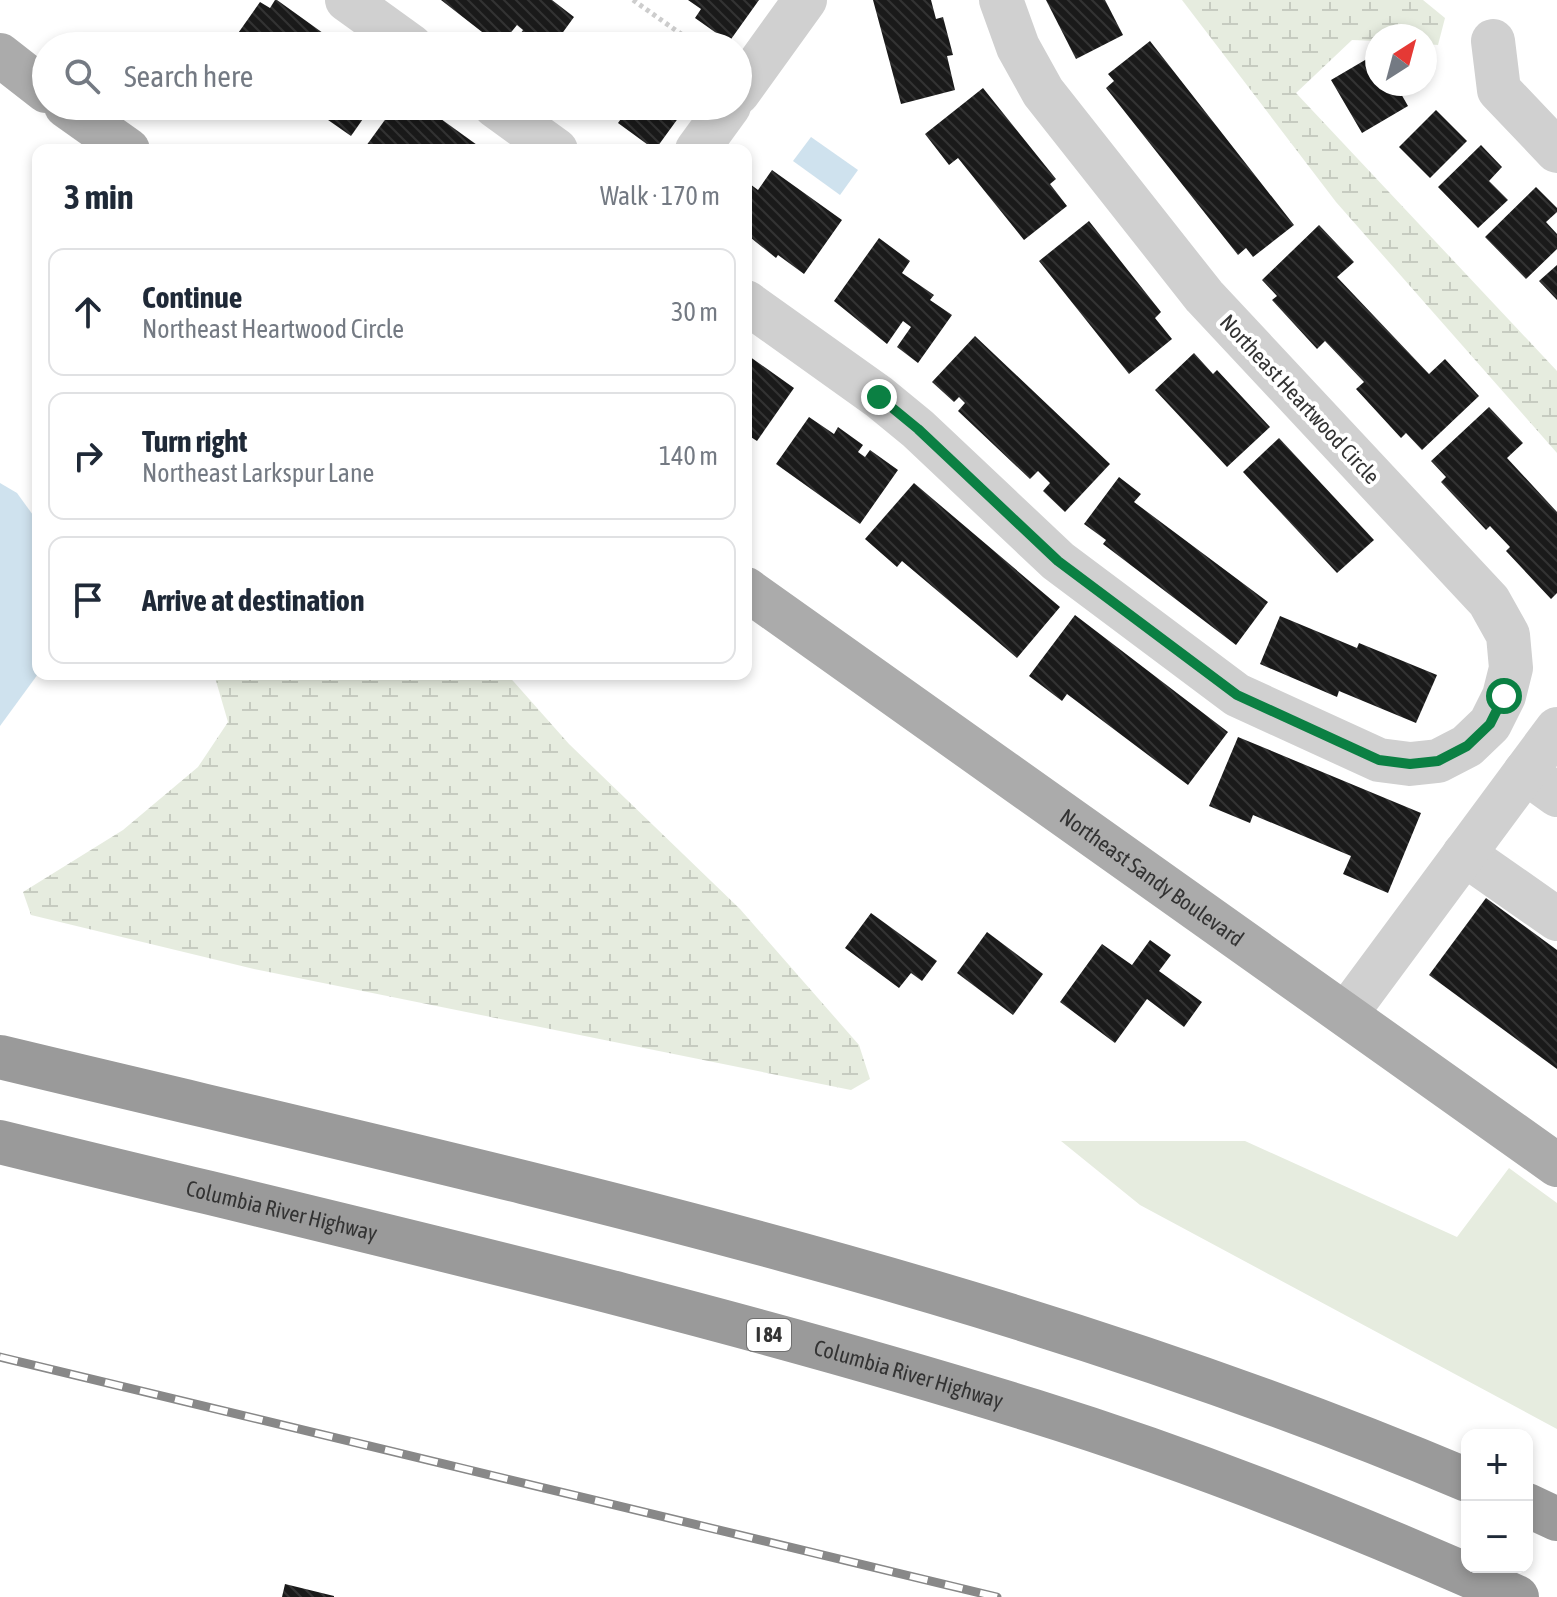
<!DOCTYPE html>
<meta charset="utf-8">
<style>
body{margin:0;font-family:"Asap Condensed",sans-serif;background:#f2f2f3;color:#1f2937}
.controls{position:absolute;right:24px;bottom:24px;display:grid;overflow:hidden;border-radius:16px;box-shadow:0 4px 12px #0003}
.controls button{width:72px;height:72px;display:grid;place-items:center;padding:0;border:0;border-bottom:2px solid #e0e1e3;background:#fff;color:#1f2937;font:40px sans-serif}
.compass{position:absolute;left:1365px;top:24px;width:72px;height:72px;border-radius:50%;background:#fff;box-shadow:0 4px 12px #0003;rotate:36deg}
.stop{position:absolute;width:24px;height:24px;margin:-18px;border:6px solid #0b8043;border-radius:50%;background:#fff}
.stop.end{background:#0b8043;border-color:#fff;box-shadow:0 2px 8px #0008}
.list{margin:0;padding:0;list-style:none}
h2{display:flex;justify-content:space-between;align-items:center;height:104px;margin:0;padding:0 32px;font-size:34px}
h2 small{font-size:26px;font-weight:400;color:#747a83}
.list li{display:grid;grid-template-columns:52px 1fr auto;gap:24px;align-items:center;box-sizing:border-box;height:128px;margin:0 16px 16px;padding:0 16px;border:2px solid #e0e1e3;border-radius:16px}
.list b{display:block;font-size:30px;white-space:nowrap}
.list p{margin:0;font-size:26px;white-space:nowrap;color:#747a83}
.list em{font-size:26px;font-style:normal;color:#747a83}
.icon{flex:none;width:44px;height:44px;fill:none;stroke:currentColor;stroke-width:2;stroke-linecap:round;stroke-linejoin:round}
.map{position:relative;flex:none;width:1557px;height:1597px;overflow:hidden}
.search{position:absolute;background:#fff;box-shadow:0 4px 12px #0003;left:32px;top:32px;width:720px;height:88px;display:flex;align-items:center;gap:20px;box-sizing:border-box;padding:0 28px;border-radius:44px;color:#747a83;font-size:30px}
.panel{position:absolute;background:#fff;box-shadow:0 4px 12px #0003;left:32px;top:144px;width:720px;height:536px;border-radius:16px}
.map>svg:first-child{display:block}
.grass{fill:#e6ecdf}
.wetland{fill:url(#wetland-marsh)}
.water{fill:#cfe2ee}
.building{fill:url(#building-back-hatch)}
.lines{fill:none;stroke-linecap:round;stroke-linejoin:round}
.path{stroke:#cdcdcd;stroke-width:5;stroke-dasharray:4 4;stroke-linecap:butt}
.minor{stroke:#d0d0d0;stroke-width:44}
.major{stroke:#ababab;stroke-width:44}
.highway{stroke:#9a9a9a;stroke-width:44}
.rail-casing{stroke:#888;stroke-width:9}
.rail{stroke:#fff;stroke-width:6;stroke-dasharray:18;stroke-linecap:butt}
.route{stroke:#0b8043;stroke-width:10}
.labels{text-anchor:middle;stroke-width:8;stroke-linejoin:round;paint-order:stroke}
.shield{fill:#fff;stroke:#707070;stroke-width:2}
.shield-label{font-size:20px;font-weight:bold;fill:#333}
.street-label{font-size:22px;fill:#333;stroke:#fff}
</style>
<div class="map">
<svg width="1557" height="1597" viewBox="0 0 1557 1597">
<defs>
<pattern id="wetland-marsh" width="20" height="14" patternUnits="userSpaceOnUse" patternTransform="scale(2)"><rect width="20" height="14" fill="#e6ecdf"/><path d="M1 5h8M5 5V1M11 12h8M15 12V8" fill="none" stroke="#c6cbc0"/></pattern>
<pattern id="building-back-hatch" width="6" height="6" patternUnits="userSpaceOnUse" patternTransform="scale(2)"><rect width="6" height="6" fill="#1a1a1a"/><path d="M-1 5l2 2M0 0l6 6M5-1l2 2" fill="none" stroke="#333"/></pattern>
</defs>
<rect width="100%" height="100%" fill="#fff"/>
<path class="grass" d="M 1061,1141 L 1245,1141 L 1457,1237 L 1509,1168 L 1557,1203 L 1557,1429 L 1140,1205 Z"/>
<g class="wetland">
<path d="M 1182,0 L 1423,0 L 1445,18 L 1438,45 L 1425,44 L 1425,36 L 1377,36 L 1377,41 L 1352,40 L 1296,93 L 1557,371 L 1557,453 L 1336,202 Z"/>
<path d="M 214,674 L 507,674 L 569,744 L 740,909 L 859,1045 L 870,1079 L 851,1090 L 254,969 L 31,915 L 23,892 L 123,830 L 198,767 L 228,722 Z"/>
</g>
<g class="water">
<path d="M 811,137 L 858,170 L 840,195 L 793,161 Z"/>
<path d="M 0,483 L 17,493 L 38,522 L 38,674 L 0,726 Z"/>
</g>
<g class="building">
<path d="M 275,0 L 277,0 L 341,46 L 229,46 L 260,2 L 270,8 Z"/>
<path d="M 441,0 L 552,0 L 574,17 L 553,46 L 512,46 L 523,30 L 517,25 L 500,46 Z"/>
<path d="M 688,0 L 759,0 L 729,42 L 695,18 L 701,9 Z"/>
<path d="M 873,0 L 931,0 L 936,19 L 943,17 L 953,55 L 947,56 L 955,90 L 901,104 Z"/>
<path d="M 1046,0 L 1105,0 L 1123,35 L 1076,59 Z"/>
<path d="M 597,32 L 616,46 L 587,46 Z"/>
<path d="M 1150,41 L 1294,225 L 1253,257 L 1246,248 L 1238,255 L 1106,88 L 1114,81 L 1108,74 Z"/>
<path d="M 1377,53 L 1377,84 L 1417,84 L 1400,92 L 1408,106 L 1362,133 L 1331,80 Z"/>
<path d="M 983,88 L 1056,179 L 1050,184 L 1067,206 L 1024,240 L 958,158 L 949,165 L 925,134 Z"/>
<path d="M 308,106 L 372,106 L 351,136 Z"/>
<path d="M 395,106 L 423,106 L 484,150 L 371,150 L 366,146 Z"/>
<path d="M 594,106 L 687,106 L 655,150 L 618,123 L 623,116 L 616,111 L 611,118 Z"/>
<path d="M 1436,110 L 1467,141 L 1430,178 L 1399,147 Z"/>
<path d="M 1481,145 L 1502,167 L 1489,181 L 1508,200 L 1478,228 L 1438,187 Z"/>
<path d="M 772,170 L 842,220 L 804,274 L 778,255 L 776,258 L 746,234 L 746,181 L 758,190 Z"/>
<path d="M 1536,187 L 1557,208 L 1557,212 L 1546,222 L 1557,234 L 1557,249 L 1526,279 L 1485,237 Z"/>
<path d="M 1089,221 L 1161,312 L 1155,318 L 1172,339 L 1129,374 L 1039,261 Z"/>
<path d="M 1319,225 L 1354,262 L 1337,277 L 1429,374 L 1445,359 L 1479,396 L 1422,450 L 1406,433 L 1401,438 L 1356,389 L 1364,382 L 1325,341 L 1317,349 L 1272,300 L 1277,296 L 1262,280 Z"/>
<path d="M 879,238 L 910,261 L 902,273 L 934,295 L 930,300 L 952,315 L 918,363 L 897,347 L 911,327 L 903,321 L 887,344 L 834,301 Z"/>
<path d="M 1557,265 L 1557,300 L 1539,281 Z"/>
<path d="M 975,336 L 1110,464 L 1065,512 L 1043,491 L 1050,483 L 1038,471 L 1030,479 L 958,411 L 965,403 L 959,397 L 954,402 L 932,382 Z"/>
<path d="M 1194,353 L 1213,374 L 1217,370 L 1270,427 L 1227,467 L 1155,390 Z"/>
<path d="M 746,354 L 794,388 L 757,441 L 746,434 Z"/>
<path d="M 1489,407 L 1523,443 L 1507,458 L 1557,512 L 1557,593 L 1551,599 L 1506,551 L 1510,547 L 1490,526 L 1486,530 L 1441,482 L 1446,477 L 1431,461 Z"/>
<path d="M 809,417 L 834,434 L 838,427 L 863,445 L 858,452 L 865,457 L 870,450 L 898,470 L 860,524 L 776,464 Z"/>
<path d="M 1279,438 L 1374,540 L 1337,573 L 1243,472 Z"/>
<path d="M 1119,477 L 1141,494 L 1134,502 L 1268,602 L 1236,645 L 1103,544 L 1106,540 L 1084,524 Z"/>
<path d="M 914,483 L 1060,607 L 1017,658 L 902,561 L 897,567 L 865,539 Z"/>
<path d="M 1075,615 L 1228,732 L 1188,785 L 1067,694 L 1062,701 L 1029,676 Z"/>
<path d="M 1280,616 L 1357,648 L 1359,643 L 1437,675 L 1416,723 L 1339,691 L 1337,697 L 1260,664 Z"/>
<path d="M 1238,737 L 1421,813 L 1388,893 L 1343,874 L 1351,856 L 1253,815 L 1250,823 L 1209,806 Z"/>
<path d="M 1486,898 L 1557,950 L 1557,1069 L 1429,975 Z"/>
<path d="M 871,913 L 937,961 L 922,981 L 911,973 L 899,988 L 845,948 Z"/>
<path d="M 987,932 L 1043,974 L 1013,1015 L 957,973 Z"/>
<path d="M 1150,940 L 1171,955 L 1159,971 L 1202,1002 L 1184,1027 L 1147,999 L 1115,1043 L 1060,1002 L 1102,944 L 1132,965 Z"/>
<path d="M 285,1584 L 334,1596 L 334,1597 L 282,1597 Z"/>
</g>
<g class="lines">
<path class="path" d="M 633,0 L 698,46"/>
<g class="minor">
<path d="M 347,0 L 411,46"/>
<path d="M 1493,41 L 1499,90 L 1557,151"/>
<path d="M 738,93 L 805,0"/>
<path d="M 495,106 L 556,150"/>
<path d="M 697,150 L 729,106"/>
<path d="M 746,302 L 879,397 L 918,429 L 1058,561 L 1237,695 L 1379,760 L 1410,764 L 1438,761 L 1467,746 L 1490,724 L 1504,696 L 1511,668 L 1508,635 L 1489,601 L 1204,296 L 1043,92 L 1018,47 L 1001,0"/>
<path d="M 1525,772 L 1557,795"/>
<path d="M 1464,854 L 1557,919"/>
<path d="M 1346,1014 L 1557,729"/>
</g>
<g class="major">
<path d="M 0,55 L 46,91"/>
<path d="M 66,106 L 128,150"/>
<path id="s1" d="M 746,589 L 1557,1165"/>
</g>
<g class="highway">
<path d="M 0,1057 C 494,1176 997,1281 1467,1480"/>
<path id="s2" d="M 0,1142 C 346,1227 694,1305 1034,1411 C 1198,1462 1359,1526 1517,1597"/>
<path d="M 1527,1505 L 1557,1519"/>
</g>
<g class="rail-casing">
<path id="rail" d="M 0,1357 L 997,1597"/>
</g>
<use href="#rail" class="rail"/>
</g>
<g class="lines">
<path class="route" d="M 879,397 L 918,429 L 1058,561 L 1237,695 L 1379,760 L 1410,764 L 1438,761 L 1467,746 L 1490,724 L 1504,696"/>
</g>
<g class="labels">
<rect class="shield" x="747" y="1319" width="44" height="32" rx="6"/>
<g class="shield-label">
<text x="769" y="1342">I 84</text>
</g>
<g class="street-label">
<text transform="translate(1300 399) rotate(47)" y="8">Northeast Heartwood Circle</text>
<text dy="8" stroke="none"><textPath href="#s1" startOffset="498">Northeast Sandy Boulevard</textPath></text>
<text dy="8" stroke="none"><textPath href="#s2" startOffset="290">Columbia River Highway</textPath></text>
<text dy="8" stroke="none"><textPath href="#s2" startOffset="938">Columbia River Highway</textPath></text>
</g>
</g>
</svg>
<div class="controls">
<button>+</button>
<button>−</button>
</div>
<svg class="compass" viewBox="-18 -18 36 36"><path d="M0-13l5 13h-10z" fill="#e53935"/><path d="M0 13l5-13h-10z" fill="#747a83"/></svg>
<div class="stop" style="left:1504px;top:696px"></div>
<div class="stop end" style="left:879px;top:397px"></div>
<div class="search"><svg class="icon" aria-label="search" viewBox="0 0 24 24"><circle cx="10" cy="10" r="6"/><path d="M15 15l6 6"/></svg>Search here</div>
<section class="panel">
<h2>3 min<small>Walk · 170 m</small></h2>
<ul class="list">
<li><svg class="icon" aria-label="ahead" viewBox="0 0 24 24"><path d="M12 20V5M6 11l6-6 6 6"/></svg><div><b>Continue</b><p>Northeast Heartwood Circle</p></div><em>30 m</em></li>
<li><svg class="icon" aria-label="right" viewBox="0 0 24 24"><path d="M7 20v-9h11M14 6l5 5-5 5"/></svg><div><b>Turn right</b><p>Northeast Larkspur Lane</p></div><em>140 m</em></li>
<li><svg class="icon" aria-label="arrive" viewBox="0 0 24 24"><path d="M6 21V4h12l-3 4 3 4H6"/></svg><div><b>Arrive at destination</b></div></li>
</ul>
</section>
</div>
